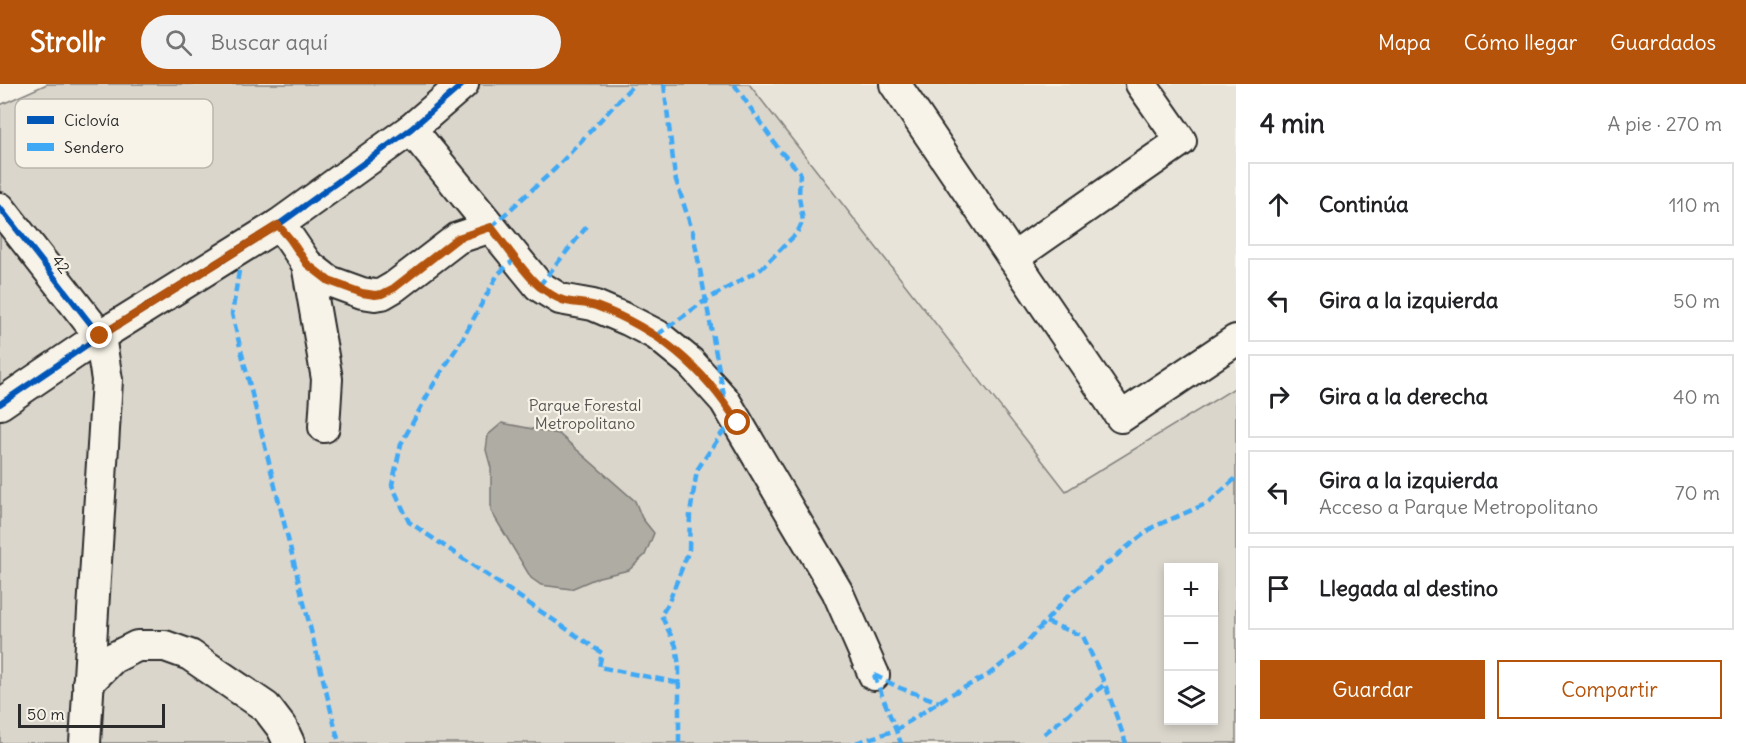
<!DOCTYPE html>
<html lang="es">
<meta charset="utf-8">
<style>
body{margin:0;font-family:Delius,sans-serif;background:#f2f2f2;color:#202124}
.controls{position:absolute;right:18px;bottom:18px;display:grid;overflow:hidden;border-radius:0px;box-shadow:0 3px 9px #0003}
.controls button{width:54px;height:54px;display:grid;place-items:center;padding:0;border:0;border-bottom:2px solid #e0e0e0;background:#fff;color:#202124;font:30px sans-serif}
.scale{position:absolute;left:18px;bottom:15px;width:147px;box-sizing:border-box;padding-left:6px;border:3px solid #2b2b2b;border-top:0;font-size:16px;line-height:21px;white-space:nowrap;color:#2b2b2b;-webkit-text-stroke:4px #f7f3e8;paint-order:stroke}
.stop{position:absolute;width:18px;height:18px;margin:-14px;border:4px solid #b45309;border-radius:50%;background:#fff}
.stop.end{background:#b45309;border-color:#fff;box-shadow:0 2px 6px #0008}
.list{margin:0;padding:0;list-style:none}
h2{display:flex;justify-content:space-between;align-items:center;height:78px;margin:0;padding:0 24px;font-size:26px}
h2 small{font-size:20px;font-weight:400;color:#757577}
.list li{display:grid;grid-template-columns:39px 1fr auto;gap:18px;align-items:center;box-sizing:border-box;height:84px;margin:0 12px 12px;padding:0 12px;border:2px solid #e0e0e0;border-radius:0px}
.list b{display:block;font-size:22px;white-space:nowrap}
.list p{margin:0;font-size:20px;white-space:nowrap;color:#757577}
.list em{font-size:20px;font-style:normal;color:#757577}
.actions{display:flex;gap:12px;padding:18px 24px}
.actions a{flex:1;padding:14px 0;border:2px solid #b45309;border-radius:0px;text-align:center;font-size:21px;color:#b45309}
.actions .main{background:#b45309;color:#fff}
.icon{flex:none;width:33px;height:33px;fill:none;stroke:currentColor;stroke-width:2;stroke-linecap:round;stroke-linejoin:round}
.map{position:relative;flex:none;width:1236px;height:659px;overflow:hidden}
header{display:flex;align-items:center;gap:36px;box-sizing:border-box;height:84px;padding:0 30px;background:#b45309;color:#fff}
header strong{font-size:28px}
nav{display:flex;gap:33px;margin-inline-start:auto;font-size:21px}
.search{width:420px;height:54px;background:#f2f2f2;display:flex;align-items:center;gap:15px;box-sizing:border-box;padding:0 21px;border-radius:33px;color:#757577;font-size:22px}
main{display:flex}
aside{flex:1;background:#fff}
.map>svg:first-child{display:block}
.built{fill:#e8e4da}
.green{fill:#dad6cc;stroke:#82807c;stroke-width:1.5;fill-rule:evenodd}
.water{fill:#afaca4;stroke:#7a7874;stroke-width:1.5}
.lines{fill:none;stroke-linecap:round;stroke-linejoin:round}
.minor-casing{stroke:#2b2b2b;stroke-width:34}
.minor{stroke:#f7f3e8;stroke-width:30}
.quiet{stroke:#3fa9f5;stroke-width:4.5;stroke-dasharray:9 4.5;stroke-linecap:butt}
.cycleway-casing{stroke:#f7f3e8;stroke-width:10}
.cycleway{stroke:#0057b8;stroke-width:6}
.route{stroke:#b45309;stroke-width:8}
.labels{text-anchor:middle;stroke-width:4.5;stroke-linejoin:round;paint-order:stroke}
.street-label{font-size:16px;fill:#2b2b2b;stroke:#f7f3e8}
.park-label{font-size:16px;fill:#575653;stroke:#f7f3e8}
.key{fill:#f7f3e8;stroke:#bab7af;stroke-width:1.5}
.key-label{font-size:16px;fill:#2b2b2b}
</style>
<header>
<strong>Strollr</strong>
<div class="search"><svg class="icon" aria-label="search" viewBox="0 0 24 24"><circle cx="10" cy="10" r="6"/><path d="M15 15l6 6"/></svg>Buscar aquí</div>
<nav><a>Mapa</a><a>Cómo llegar</a><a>Guardados</a></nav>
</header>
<main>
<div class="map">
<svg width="1236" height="659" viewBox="0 0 1236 659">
<rect width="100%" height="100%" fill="#f7f3e8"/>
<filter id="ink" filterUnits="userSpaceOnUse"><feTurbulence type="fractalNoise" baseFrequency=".0167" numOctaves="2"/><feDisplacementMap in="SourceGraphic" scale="12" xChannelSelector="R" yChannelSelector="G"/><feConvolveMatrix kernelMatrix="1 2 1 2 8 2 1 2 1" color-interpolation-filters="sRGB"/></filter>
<g filter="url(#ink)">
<path class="built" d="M 749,0 L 1236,0 L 1236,303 L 1067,407 Z"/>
<path class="green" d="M 47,0 L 749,0 L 1066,407 L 1236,303 L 1236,659 L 0,659 L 0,21 ZM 1168,484 L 1214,484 L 1214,636 L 1168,636 Z"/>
<path class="water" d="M 502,339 L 559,350 L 635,417 L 642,434 L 654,449 L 645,471 L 629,486 L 599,493 L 571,505 L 541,501 L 531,494 L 491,427 L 491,384 L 486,366 L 488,351 Z"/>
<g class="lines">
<g class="minor-casing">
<g id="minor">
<path d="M 895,0 L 1121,333 L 1236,256"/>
<path d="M 411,45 L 539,202 L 560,215 L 593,221 L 628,236 L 657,251 L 690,278 L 725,317 L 837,507 L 874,591"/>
<path d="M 0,124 L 100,252 L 107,296 L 85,659"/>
<path d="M 278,141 L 290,155 L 307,180 L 329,197 L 362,209 L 375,211 L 382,210 L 394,203 L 458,154 L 491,143"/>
<path d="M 1013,174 L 1181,57 L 1141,0"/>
<path d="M 307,180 L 327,295 L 324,343"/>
<path d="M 0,320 L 100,252 L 278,141 L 411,45 L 463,0"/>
<path d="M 88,599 L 113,574 L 137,562 L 165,562 L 190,571 L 266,623 L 282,644 L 289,659"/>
</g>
</g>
<use href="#minor" class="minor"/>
<g class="quiet">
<path d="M 664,0 L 675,93 L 693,149 L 725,317"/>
<path d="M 491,143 L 555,85 L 634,0"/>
<path d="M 516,174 L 498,190 L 463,254 L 432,303 L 401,360 L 392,401 L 409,438 L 602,569 L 599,583 L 679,599"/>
<path d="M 239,187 L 232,230 L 339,659"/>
<path d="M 539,202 L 588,141"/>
<path d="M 657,251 L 706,216 L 761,185 L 797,149 L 803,137 L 799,113 L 800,88 L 780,67 L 734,0"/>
<path d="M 1046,538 L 1083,552 L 1105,600 L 1126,659"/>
<path d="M 874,591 L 901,659"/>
<path d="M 874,591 L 900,604 L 939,618"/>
<path d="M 1044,650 L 1105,600"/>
<path d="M 679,659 L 679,582 L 676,562 L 661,531 L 668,520 L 689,466 L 690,430 L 697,386 L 722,349 L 738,339"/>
<path d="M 856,659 L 896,646 L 948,612 L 988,591 L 1018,568 L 1069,511 L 1127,463 L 1153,443 L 1208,419 L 1236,394"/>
</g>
<g class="cycleway-casing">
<g id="cycleway">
<path d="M 0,124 L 100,252"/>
<path d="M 0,320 L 100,252 L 278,141 L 411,45 L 463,0"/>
</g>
</g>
<use href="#cycleway" class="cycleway"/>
</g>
</g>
<g class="lines" filter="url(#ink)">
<path class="route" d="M 100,252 L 278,141 L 290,155 L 307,180 L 329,197 L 362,209 L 375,211 L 382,210 L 394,204 L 458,154 L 491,143 C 504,159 526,192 540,203 C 546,207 554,213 560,215 C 571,220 584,218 596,222 C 658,245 703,283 738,339"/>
</g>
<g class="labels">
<g class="street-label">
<text transform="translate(61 180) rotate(52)" y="6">42</text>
</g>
<g class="park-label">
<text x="585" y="327">Parque Forestal<tspan x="585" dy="18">Metropolitano</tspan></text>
</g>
</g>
<rect x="15" y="15" width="198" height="69" rx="9" class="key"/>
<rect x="27" y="32" width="27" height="8" fill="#0057b8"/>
<rect x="27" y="59" width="27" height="8" fill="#3fa9f5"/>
<g class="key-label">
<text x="64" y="42">Ciclovía</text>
<text x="64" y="69">Sendero</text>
</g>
</svg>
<div class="controls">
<button>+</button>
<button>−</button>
<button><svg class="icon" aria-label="layers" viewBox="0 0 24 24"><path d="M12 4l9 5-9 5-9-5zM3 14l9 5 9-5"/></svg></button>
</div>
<div class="scale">50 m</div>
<div class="stop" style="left:738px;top:339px"></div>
<div class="stop end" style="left:100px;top:252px"></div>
</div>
<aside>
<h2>4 min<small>A pie · 270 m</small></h2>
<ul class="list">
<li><svg class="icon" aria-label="ahead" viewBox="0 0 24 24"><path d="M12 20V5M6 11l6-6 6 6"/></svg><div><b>Continúa</b></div><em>110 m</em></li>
<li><svg class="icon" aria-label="left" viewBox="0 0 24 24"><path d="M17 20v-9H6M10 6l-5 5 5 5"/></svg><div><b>Gira a la izquierda</b></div><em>50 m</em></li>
<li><svg class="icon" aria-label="right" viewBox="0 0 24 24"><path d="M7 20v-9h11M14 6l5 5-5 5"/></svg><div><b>Gira a la derecha</b></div><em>40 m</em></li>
<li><svg class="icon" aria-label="left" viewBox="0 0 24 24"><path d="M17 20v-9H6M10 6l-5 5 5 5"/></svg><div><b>Gira a la izquierda</b><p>Acceso a Parque Metropolitano</p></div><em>70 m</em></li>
<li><svg class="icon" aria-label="arrive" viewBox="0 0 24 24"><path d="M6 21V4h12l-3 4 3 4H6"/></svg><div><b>Llegada al destino</b></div></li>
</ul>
<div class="actions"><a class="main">Guardar</a><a>Compartir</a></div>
</aside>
</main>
